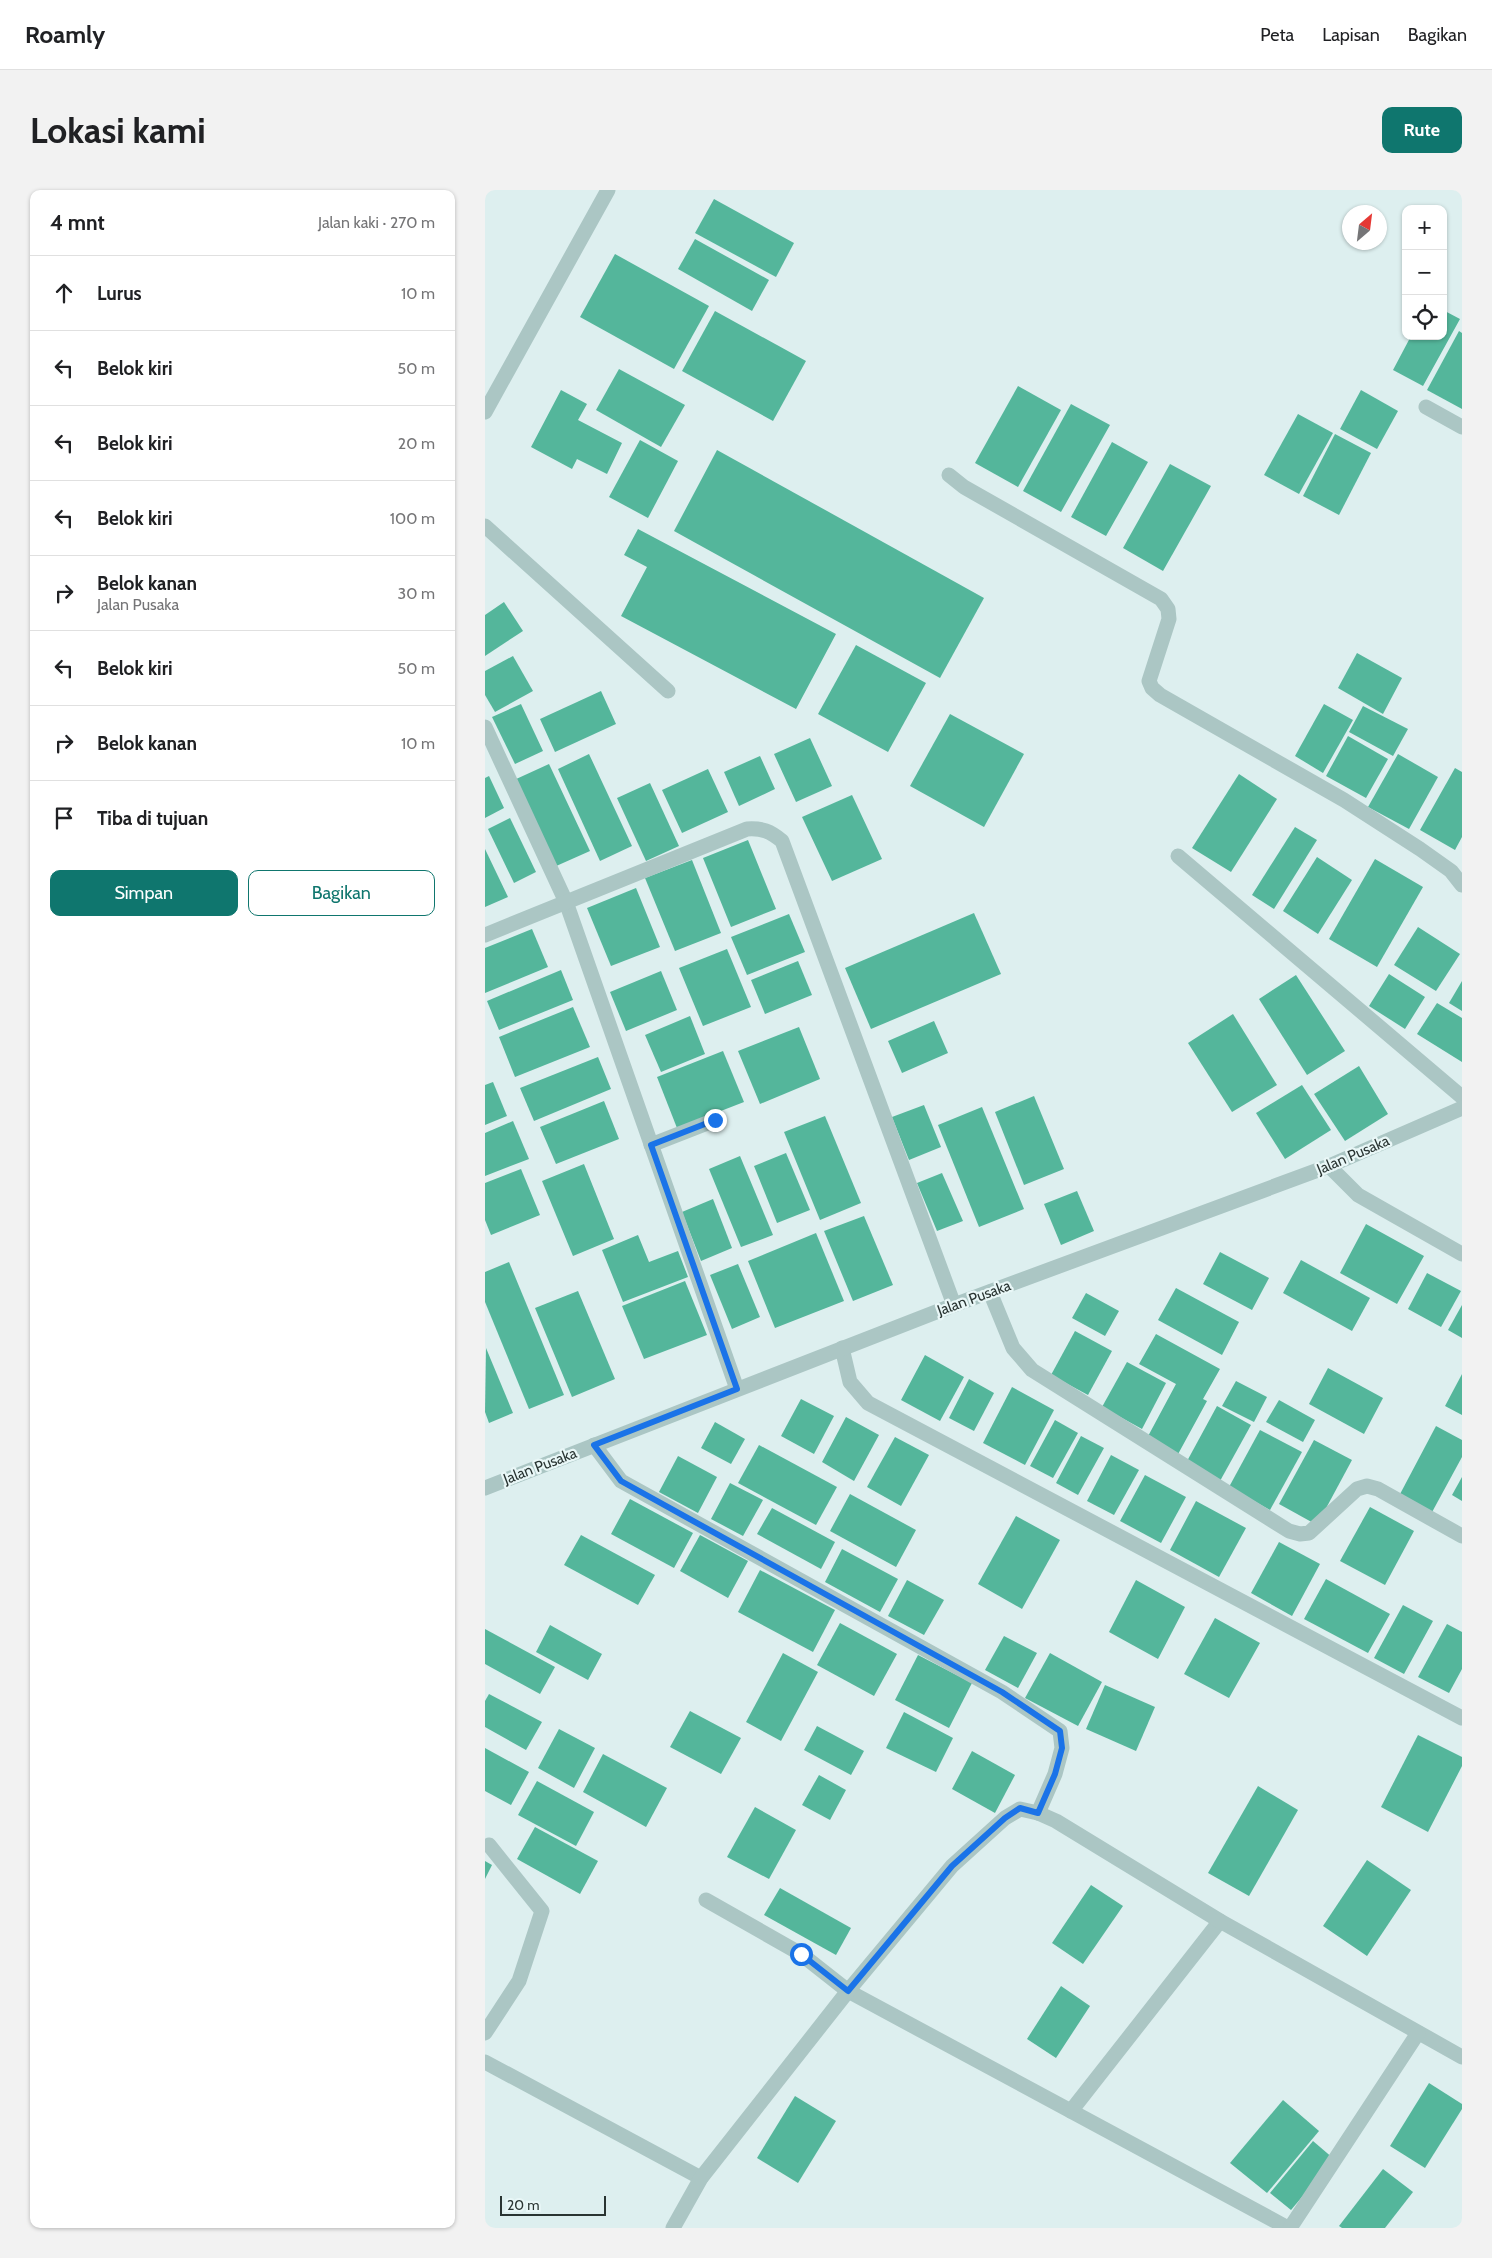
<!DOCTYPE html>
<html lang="id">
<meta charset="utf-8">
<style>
body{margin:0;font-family:Cabin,sans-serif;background:#f2f2f2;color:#202124}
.controls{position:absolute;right:15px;top:15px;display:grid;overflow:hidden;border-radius:10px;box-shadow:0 1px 4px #0004}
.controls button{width:45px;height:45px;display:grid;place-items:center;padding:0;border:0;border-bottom:1px solid #e0e0e0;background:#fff;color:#202124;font:25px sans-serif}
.compass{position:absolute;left:857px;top:15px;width:45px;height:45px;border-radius:50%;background:#fff;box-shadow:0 1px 4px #0004;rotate:28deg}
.scale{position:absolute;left:15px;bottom:12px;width:106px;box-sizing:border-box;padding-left:5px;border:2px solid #293432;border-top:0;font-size:14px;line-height:18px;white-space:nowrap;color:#293432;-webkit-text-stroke:4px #e9f7f7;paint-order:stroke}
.stop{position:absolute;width:15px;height:15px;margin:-11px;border:4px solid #1a73e8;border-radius:50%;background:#fff}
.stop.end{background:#1a73e8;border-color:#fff;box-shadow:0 1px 5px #0008}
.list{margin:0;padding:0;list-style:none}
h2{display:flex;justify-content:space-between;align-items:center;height:65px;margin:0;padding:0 20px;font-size:21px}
h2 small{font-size:16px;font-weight:400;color:#757577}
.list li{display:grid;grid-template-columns:32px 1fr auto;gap:15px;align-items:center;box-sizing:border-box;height:75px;padding:0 20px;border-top:1px solid #e0e0e0}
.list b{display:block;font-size:19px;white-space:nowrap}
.list p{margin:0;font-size:16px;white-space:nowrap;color:#757577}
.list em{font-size:16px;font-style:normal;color:#757577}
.actions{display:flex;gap:10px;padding:15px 20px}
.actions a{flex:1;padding:11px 0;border:1px solid #0f766e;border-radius:10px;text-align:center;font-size:18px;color:#0f766e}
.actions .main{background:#0f766e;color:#fff}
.icon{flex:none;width:28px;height:28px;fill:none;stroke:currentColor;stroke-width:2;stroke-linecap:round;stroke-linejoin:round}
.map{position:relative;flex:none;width:977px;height:2038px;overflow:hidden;border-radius:10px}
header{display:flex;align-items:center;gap:30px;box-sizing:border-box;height:70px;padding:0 25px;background:#fff;border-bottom:1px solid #e0e0e0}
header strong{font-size:24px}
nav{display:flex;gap:28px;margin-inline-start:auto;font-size:18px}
.intro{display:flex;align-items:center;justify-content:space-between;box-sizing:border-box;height:120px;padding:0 30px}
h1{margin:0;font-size:35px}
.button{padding:12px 22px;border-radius:10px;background:#0f766e;color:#fff;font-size:18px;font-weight:700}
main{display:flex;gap:30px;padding:0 30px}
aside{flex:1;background:#fff;border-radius:10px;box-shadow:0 1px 4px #0004}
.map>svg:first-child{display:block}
.building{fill:#54b69b}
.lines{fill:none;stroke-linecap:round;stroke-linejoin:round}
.minor{stroke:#abc6c4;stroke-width:15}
.route{stroke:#1a73e8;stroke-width:6}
.labels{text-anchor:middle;stroke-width:4.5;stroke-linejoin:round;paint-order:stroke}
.street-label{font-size:15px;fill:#293432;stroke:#e9f7f7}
</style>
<header>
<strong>Roamly</strong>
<nav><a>Peta</a><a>Lapisan</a><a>Bagikan</a></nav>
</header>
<div class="intro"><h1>Lokasi kami</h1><a class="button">Rute</a></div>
<main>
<aside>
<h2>4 mnt<small>Jalan kaki · 270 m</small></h2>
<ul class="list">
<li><svg class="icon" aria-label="ahead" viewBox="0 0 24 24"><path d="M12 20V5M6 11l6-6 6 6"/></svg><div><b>Lurus</b></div><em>10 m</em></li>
<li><svg class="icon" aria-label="left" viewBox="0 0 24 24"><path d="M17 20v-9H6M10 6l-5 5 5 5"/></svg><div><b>Belok kiri</b></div><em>50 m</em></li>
<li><svg class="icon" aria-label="left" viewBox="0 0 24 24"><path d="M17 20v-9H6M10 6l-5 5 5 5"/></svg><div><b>Belok kiri</b></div><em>20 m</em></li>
<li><svg class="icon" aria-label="left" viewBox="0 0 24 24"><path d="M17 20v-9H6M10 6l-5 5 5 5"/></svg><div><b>Belok kiri</b></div><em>100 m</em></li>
<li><svg class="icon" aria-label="right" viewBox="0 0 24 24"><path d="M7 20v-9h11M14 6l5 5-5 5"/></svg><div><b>Belok kanan</b><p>Jalan Pusaka</p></div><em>30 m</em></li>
<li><svg class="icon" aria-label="left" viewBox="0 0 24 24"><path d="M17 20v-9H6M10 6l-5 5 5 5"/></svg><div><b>Belok kiri</b></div><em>50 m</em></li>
<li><svg class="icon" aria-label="right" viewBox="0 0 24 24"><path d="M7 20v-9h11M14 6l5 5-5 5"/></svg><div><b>Belok kanan</b></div><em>10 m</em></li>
<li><svg class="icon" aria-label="arrive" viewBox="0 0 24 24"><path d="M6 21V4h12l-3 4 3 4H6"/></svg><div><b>Tiba di tujuan</b></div></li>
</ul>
<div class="actions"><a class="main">Simpan</a><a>Bagikan</a></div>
</aside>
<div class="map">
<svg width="977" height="2038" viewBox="0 0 977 2038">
<rect width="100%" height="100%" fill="#ddefef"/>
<g class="building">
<path d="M 229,9 L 309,53 L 291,87 L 210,43 Z"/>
<path d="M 210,49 L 284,90 L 267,121 L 193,79 Z"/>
<path d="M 130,64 L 224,116 L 189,179 L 95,127 Z"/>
<path d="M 958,120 L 975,129 L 938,196 L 908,180 L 926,146 L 958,146 Z"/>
<path d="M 230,121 L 321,171 L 288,231 L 197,181 Z"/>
<path d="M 974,141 L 977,143 L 977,219 L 942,200 Z"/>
<path d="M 134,179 L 200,215 L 176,257 L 111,220 Z"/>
<path d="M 533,196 L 576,220 L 533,297 L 490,273 Z"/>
<path d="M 76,200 L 102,214 L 93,230 L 137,253 L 122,284 L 92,269 L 87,279 L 46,257 Z"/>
<path d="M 876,200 L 913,221 L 892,259 L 855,239 Z"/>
<path d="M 586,214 L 625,235 L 576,322 L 538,301 Z"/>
<path d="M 813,224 L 848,243 L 814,304 L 779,285 Z"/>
<path d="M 850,244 L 886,263 L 854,325 L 818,306 Z"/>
<path d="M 155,250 L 193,271 L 163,328 L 124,307 Z"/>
<path d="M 627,252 L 663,272 L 621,346 L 586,327 Z"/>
<path d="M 232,260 L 499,408 L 455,488 L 189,341 Z"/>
<path d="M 685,274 L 726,296 L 678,381 L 638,358 Z"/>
<path d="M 153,339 L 351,444 L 311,519 L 136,426 L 162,377 L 139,365 Z"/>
<path d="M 19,412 L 38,441 L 0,466 L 0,425 Z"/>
<path d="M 371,455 L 441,493 L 403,562 L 333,524 Z"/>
<path d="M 872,463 L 917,488 L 898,524 L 853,498 Z"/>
<path d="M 28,466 L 48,501 L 10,522 L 0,505 L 0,481 Z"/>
<path d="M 116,501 L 131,534 L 70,562 L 55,529 Z"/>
<path d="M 36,514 L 58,561 L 30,574 L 7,527 Z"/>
<path d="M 839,514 L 868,530 L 838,583 L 810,566 Z"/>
<path d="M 878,516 L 923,539 L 908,566 L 864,542 Z"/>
<path d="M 465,524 L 539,564 L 499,637 L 425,596 Z"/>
<path d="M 863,546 L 903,569 L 881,608 L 841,586 Z"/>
<path d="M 325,548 L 347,596 L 311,612 L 289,564 Z"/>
<path d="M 104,564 L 147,656 L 115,671 L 73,579 Z"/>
<path d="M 913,564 L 953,587 L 924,639 L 883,617 Z"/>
<path d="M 275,566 L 290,599 L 254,616 L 239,582 Z"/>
<path d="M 64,574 L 105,661 L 69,677 L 29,590 Z"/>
<path d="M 970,578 L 977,582 L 977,647 L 970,660 L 935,640 Z"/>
<path d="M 223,579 L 243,622 L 197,643 L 177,600 Z"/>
<path d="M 754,584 L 792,609 L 746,682 L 707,658 Z"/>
<path d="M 4,586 L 19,618 L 0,628 L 0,588 Z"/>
<path d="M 165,593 L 194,656 L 161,671 L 132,608 Z"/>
<path d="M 367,605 L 397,669 L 347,691 L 317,627 Z"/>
<path d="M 25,628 L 51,682 L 29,693 L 3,639 Z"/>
<path d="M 810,637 L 832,650 L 789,719 L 767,705 Z"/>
<path d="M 263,650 L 291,719 L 246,737 L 218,668 Z"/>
<path d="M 0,659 L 23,707 L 0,717 Z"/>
<path d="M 832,667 L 867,690 L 833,744 L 798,721 Z"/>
<path d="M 890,669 L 938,697 L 892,777 L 844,749 Z"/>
<path d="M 207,670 L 236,743 L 190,761 L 160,688 Z"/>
<path d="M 151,698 L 175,757 L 126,776 L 102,718 Z"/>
<path d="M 489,723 L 516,784 L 386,839 L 360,778 Z"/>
<path d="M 304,724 L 320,762 L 262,785 L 246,747 Z"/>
<path d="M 933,737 L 975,764 L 951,801 L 909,775 Z"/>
<path d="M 47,739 L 63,777 L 0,803 L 0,758 Z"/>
<path d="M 242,759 L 266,817 L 218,836 L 194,778 Z"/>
<path d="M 313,771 L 327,805 L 280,824 L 266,790 Z"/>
<path d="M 76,780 L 88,810 L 14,840 L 2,811 Z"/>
<path d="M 176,781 L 192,820 L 141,841 L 125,802 Z"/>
<path d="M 904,784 L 940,807 L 920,839 L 884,816 Z"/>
<path d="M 811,785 L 860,861 L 822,885 L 774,809 Z"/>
<path d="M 977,791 L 977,821 L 964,813 Z"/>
<path d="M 952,813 L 977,828 L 977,872 L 932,844 Z"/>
<path d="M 88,817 L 105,857 L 30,887 L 14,847 Z"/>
<path d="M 748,824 L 792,895 L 747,922 L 703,853 Z"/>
<path d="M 205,826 L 220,864 L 176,882 L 160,845 Z"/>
<path d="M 449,831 L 463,863 L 417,883 L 403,851 Z"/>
<path d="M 314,837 L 335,889 L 275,914 L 253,861 Z"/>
<path d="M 238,861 L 259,912 L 192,938 L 172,887 Z"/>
<path d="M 113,867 L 126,899 L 49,931 L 35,898 Z"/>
<path d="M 874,876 L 903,924 L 860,951 L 829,904 Z"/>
<path d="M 8,892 L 22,926 L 0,935 L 0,895 Z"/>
<path d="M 817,895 L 846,940 L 800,969 L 771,923 Z"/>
<path d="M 549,906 L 579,979 L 539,995 L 510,922 Z"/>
<path d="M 119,911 L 134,949 L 71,974 L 55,937 Z"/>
<path d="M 439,915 L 456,957 L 424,970 L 407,927 Z"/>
<path d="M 497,917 L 539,1019 L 494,1037 L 453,935 Z"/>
<path d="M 340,926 L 376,1013 L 335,1030 L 299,942 Z"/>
<path d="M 28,931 L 44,969 L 0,986 L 0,943 Z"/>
<path d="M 301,963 L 325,1020 L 292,1033 L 269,976 Z"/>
<path d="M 255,966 L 288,1045 L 256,1057 L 224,979 Z"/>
<path d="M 99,974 L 129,1049 L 88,1066 L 57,991 Z"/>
<path d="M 36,979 L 55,1025 L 6,1045 L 0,1030 L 0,993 Z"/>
<path d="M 457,983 L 478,1031 L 452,1041 L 432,993 Z"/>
<path d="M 592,1001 L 609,1041 L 576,1055 L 559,1014 Z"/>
<path d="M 228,1009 L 247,1058 L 216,1071 L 197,1022 Z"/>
<path d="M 379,1026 L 408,1095 L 368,1111 L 339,1041 Z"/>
<path d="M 881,1034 L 939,1066 L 912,1114 L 855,1083 Z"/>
<path d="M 331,1043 L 359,1111 L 290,1138 L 263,1071 Z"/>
<path d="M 153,1045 L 164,1072 L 193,1061 L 203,1087 L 138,1112 L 117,1060 Z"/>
<path d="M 735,1062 L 784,1088 L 767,1120 L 718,1094 Z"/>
<path d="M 816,1070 L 885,1108 L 867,1141 L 798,1103 Z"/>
<path d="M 24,1072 L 79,1205 L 44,1219 L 0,1112 L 0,1082 Z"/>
<path d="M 253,1074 L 275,1127 L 247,1139 L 225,1085 Z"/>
<path d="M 942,1083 L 976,1101 L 956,1137 L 923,1119 Z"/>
<path d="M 200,1091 L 222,1145 L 159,1169 L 137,1116 Z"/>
<path d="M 691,1098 L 754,1132 L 737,1165 L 673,1130 Z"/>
<path d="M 93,1101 L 130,1189 L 87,1207 L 50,1118 Z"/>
<path d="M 601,1103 L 634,1121 L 620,1146 L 587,1128 Z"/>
<path d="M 977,1115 L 977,1148 L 963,1140 Z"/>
<path d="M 590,1141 L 627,1161 L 603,1205 L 566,1185 Z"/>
<path d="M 671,1144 L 735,1179 L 718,1209 L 722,1211 L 692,1266 L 661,1250 L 691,1194 L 654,1174 Z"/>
<path d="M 1,1158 L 28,1223 L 4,1233 L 0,1222 Z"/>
<path d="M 440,1165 L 479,1187 L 455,1231 L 416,1210 Z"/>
<path d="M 642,1172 L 681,1193 L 657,1239 L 617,1217 Z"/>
<path d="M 843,1178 L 898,1208 L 879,1244 L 824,1214 Z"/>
<path d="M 977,1184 L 977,1225 L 960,1216 Z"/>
<path d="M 484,1189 L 509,1203 L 489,1241 L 464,1228 Z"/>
<path d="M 751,1191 L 782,1207 L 769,1232 L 737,1216 Z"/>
<path d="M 527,1197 L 569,1220 L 540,1275 L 498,1253 Z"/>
<path d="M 316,1209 L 349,1226 L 329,1264 L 296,1246 Z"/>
<path d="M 794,1210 L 830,1230 L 818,1252 L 781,1232 Z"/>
<path d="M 732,1216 L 766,1235 L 735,1291 L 701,1273 Z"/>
<path d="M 361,1227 L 394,1245 L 369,1291 L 337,1272 Z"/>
<path d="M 570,1230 L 593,1243 L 568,1288 L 545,1276 Z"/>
<path d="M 230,1232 L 260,1249 L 246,1274 L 216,1258 Z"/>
<path d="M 951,1236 L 977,1250 L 977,1267 L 946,1324 L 914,1306 Z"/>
<path d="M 775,1240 L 817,1262 L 785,1320 L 744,1297 Z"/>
<path d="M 596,1246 L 619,1258 L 593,1305 L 571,1293 Z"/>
<path d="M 410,1247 L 444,1265 L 416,1316 L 382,1297 Z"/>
<path d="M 829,1250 L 867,1270 L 832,1335 L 794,1314 Z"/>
<path d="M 274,1255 L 352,1297 L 331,1335 L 253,1293 Z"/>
<path d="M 626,1265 L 654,1280 L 629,1325 L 602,1311 Z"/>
<path d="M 193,1266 L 232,1287 L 213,1323 L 174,1302 Z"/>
<path d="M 660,1285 L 701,1307 L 676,1353 L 635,1331 Z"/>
<path d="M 977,1287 L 977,1311 L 967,1305 Z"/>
<path d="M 245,1293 L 278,1310 L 258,1346 L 226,1329 Z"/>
<path d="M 365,1304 L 431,1340 L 411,1377 L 345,1341 Z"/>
<path d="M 145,1309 L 208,1343 L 189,1378 L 126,1344 Z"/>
<path d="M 711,1311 L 761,1338 L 734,1387 L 685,1360 Z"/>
<path d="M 885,1317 L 929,1341 L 900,1395 L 855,1371 Z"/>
<path d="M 287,1318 L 350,1352 L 336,1379 L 272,1344 Z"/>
<path d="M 531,1326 L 575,1350 L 537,1419 L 493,1394 Z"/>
<path d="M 96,1345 L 170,1385 L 153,1415 L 79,1375 Z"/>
<path d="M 215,1345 L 263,1371 L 243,1408 L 195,1381 Z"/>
<path d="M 794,1352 L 835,1374 L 807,1426 L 766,1403 Z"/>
<path d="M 357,1359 L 413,1389 L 395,1422 L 340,1392 Z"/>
<path d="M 275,1380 L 350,1420 L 328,1462 L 253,1422 Z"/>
<path d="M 841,1389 L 905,1424 L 883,1463 L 819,1429 Z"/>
<path d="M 422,1390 L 459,1410 L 439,1445 L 403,1426 Z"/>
<path d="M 651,1390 L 700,1417 L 673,1469 L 624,1442 Z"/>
<path d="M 918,1415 L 948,1431 L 919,1484 L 889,1468 Z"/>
<path d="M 730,1428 L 775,1453 L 744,1508 L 699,1484 Z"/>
<path d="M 355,1433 L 412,1464 L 389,1506 L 332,1475 Z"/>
<path d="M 962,1434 L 977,1442 L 977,1479 L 964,1503 L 933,1487 Z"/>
<path d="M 65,1435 L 117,1464 L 103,1490 L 51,1462 Z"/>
<path d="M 0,1439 L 70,1477 L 55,1504 L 0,1474 Z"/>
<path d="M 519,1446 L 552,1463 L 533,1498 L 500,1480 Z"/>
<path d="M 298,1463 L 333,1482 L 296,1551 L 261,1532 Z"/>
<path d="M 565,1463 L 617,1492 L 593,1536 L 540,1508 Z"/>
<path d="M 433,1465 L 487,1493 L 464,1538 L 410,1510 Z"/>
<path d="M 620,1495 L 670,1517 L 651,1561 L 601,1539 Z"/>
<path d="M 4,1504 L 57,1532 L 41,1560 L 0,1537 L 0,1511 Z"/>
<path d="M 205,1521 L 256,1548 L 236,1584 L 185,1557 Z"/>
<path d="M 419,1522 L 468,1548 L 451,1582 L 401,1558 Z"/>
<path d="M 332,1536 L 379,1561 L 366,1585 L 319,1560 Z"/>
<path d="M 74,1539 L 110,1558 L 89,1598 L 53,1578 Z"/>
<path d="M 933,1545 L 977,1567 L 977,1576 L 943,1642 L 896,1617 Z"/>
<path d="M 0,1558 L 44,1582 L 26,1615 L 0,1601 Z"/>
<path d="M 487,1561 L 530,1585 L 510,1623 L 467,1599 Z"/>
<path d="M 118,1564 L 182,1598 L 161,1637 L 98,1602 Z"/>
<path d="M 334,1585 L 361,1600 L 345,1630 L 317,1615 Z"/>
<path d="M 52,1591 L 109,1622 L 91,1656 L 33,1625 Z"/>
<path d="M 773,1596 L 813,1620 L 764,1706 L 723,1683 Z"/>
<path d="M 270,1617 L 311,1640 L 284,1689 L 242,1667 Z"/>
<path d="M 50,1637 L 113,1671 L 95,1704 L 32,1669 Z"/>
<path d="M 882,1670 L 926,1700 L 882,1766 L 838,1736 Z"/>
<path d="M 0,1671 L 7,1675 L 0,1689 Z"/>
<path d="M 606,1695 L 638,1716 L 598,1774 L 567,1753 Z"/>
<path d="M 295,1698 L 366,1738 L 351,1765 L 279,1725 Z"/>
<path d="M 576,1796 L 605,1816 L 571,1868 L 542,1849 Z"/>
<path d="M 944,1893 L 977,1914 L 977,1919 L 940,1978 L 905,1956 Z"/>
<path d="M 310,1906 L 351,1931 L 313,1993 L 272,1968 Z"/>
<path d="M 798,1910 L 834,1941 L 782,2003 L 745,1973 Z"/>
<path d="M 828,1951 L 849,1969 L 806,2020 L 785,2003 Z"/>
<path d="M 898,1979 L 928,2002 L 900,2038 L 857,2038 L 854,2036 Z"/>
</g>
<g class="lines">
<g class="minor">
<path d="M 941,217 L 977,237"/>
<path d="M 0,222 L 123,0"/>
<path d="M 464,285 L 479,297 L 676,409 L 683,419 L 684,429 L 664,491 L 667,498 L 675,505 L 859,610 L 935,659 L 966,681 L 977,695"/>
<path d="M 0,336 L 183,501"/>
<path d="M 0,537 L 81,712 L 252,1199"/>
<path d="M 693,666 L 977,907"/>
<path d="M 0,745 L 262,639 C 277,638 285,641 297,651 L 469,1115"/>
<path d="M 166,955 L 230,930"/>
<path d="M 844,976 L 873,1005 L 977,1064"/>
<path d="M 505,1102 L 528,1158 L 547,1180 L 804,1341 L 815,1344 L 824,1343 L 872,1299 L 882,1296 L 893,1299 L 977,1346"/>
<path d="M 357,1158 L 365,1192 L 383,1213 L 977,1528"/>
<path d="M 109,1255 L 136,1291 L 517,1502 L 575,1541 L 577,1558 L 570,1584 L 553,1623"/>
<path d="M 0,1298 L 469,1115 L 844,976 L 977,918"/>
<path d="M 221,1710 L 316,1764 L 363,1801 L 803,2038"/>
<path d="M 0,1843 L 34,1791 L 57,1721 L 4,1655"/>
<path d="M 0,1872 L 216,1988"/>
<path d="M 586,1921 L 735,1731"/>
<path d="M 188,2038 L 216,1988 L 363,1801 L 467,1676 L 520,1628 L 535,1619 L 553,1623 L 571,1631 L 735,1731 L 977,1867"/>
<path d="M 805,2038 L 933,1843"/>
</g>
</g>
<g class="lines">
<path class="route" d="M 230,930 L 166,955 L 252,1199 L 109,1255 L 136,1291 L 517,1502 L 575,1541 L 577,1558 L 570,1584 L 553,1623 L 535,1618 L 520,1628 L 467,1676 L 363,1801 L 316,1764"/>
</g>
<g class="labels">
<g class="street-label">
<text transform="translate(868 965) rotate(-23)" y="5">Jalan Pusaka</text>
<text transform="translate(489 1108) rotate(-20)" y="5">Jalan Pusaka</text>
<text transform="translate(55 1276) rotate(-21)" y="5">Jalan Pusaka</text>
</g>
</g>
</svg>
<div class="controls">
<button>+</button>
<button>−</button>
<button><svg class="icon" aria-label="locate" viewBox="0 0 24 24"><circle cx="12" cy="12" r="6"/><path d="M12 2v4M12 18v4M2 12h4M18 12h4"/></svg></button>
</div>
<svg class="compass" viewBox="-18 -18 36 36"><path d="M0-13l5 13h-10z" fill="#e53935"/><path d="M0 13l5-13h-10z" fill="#757577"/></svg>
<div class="scale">20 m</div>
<div class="stop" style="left:316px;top:1764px"></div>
<div class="stop end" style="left:230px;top:930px"></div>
</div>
</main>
